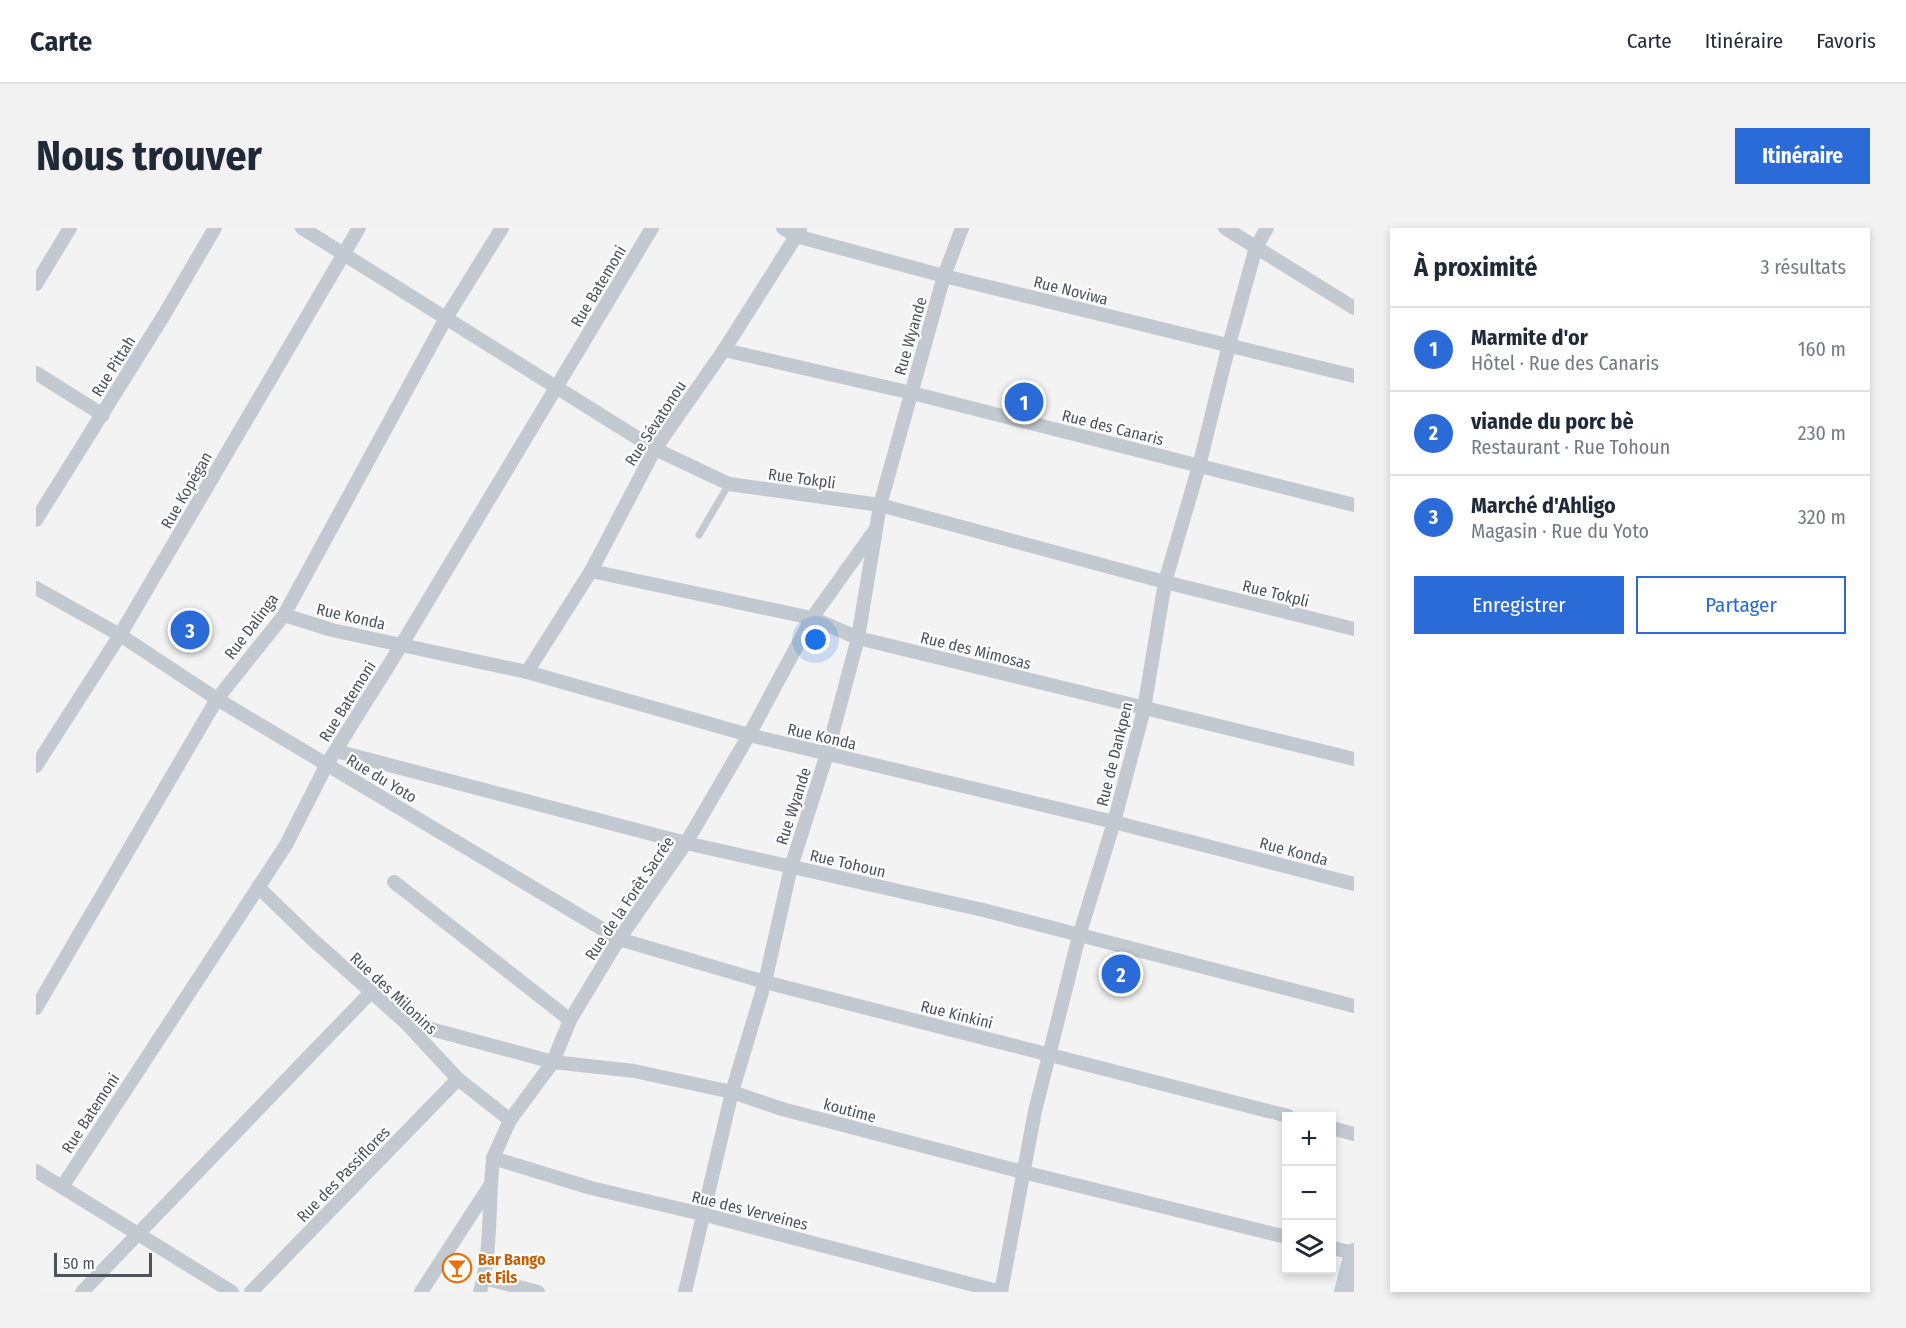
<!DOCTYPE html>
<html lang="fr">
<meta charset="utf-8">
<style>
body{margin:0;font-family:"Fira Sans Condensed",sans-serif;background:#f2f2f3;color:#1f2937}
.controls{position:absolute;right:18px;bottom:18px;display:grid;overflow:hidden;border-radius:0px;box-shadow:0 3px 9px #0003}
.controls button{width:54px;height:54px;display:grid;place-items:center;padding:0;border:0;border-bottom:2px solid #e0e1e3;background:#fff;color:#1f2937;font:30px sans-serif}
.scale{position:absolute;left:18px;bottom:15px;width:98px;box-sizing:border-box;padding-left:6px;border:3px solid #4b545f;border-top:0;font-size:16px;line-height:21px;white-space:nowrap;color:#4b545f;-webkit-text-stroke:4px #fff;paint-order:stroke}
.you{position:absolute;left:780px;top:412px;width:21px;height:21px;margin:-15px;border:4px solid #fff;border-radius:50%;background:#1a73e8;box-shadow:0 0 0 9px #1a73e833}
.badge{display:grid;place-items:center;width:39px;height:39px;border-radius:50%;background:#2a6bd7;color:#fff;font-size:20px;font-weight:700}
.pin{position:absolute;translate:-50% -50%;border:3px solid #fff;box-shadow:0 2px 6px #0006}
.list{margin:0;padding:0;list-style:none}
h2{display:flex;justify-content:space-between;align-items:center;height:78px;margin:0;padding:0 24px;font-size:26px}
h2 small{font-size:20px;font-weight:400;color:#747a83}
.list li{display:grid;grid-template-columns:39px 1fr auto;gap:18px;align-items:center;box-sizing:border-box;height:84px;padding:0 24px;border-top:2px solid #e0e1e3}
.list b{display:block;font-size:22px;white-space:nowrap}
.list p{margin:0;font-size:20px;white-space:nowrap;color:#747a83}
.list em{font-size:20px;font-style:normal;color:#747a83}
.actions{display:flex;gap:12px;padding:18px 24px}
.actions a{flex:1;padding:14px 0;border:2px solid #2a6bd7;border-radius:0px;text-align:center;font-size:21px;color:#2a6bd7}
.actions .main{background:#2a6bd7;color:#fff}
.icon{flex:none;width:33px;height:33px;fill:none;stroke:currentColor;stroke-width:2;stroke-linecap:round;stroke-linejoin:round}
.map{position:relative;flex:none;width:1318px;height:1064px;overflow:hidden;border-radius:0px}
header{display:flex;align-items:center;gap:36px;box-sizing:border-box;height:84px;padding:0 30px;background:#fff;border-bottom:2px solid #e0e1e3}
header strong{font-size:28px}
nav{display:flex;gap:33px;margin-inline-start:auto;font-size:21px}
.intro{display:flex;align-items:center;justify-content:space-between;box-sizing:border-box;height:144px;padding:0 36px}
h1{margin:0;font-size:42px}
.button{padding:15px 27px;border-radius:0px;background:#2a6bd7;color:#fff;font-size:21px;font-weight:700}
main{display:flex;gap:36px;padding:0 36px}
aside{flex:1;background:#fff;border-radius:0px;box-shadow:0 3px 9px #0003}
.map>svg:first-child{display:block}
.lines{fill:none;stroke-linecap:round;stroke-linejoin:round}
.service{stroke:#c2c9d0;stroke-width:7}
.minor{stroke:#c2c9d0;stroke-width:14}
.secondary{stroke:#c2cad4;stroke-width:20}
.labels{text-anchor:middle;stroke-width:4.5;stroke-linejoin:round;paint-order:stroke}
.street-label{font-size:16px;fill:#4b545f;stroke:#fff}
.food-label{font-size:16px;font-weight:bold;fill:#c56008;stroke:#fff;text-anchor:start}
</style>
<header>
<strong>Carte</strong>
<nav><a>Carte</a><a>Itinéraire</a><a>Favoris</a></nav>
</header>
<div class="intro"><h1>Nous trouver</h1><a class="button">Itinéraire</a></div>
<main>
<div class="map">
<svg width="1318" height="1064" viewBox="0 0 1318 1064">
<rect width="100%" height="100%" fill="#f4f3f3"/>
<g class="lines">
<path class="service" d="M 663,307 L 693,256"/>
<g class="minor">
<path d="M 266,0 L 619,221 L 693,256 L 844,277 L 1129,354 L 1318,401"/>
<path d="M 747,0 L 760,8 L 908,48 L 1318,148"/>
<path d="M 1189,0 L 1318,80"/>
<path d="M 0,56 L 34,0"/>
<path d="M 688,122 L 876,165 L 1318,277"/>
<path d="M 0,145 L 67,187"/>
<path d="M 0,292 L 128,87 L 179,0"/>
<path d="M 555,343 L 776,390 L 822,410 L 1318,531"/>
<path d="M 0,360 L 84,407 L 181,471 L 583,711 L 729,754 L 1252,888"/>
<path d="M 248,387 L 296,402 L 491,444 L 713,507 L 1078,594 L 1318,656"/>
<path d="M 491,444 L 555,343 L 619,221 L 688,122 L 764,2"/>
<path d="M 300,523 L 650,615 L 947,682 L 1318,778"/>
<path d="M 0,538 L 84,407 L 323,0"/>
<path d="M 358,654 L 534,792"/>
<path d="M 222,659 L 277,712 L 369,794 L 422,851 L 474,892"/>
<path d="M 0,780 L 181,471 L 248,387 L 410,90 L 466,0"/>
<path d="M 369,794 L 517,834 L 598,843 L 696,864 L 746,881 L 987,944 L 1250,1009"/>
<path d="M 1296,900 L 1318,906"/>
<path d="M 457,930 L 555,960 L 666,986 L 965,1064"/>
<path d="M 0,943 L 196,1064"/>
<path d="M 26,959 L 250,617 L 291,536 L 366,416 L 616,0"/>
<path d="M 1296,1020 L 1318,1025"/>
<path d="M 448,1050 L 502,1064"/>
<path d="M 46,1064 L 335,764"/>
<path d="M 215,1064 L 422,851"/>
<path d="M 385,1064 L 455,956 L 457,930 L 474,892 L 517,834 L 534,792 L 583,711 L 650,615 L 713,507 L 776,390 L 839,302"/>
<path d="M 444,1064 C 454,1029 453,992 455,956"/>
<path d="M 649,1064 L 696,864 L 729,754 L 755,639 L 791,526 L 822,410 L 844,277 L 908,48 L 926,0"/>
<path d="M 965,1064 L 999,883 L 1043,708 L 1078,594 L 1108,481 L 1129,354 L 1163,238 L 1193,117 L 1220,19 L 1231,0"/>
</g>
<path class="secondary" d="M 1308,1064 L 1318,1025"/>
</g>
<defs>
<g id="bar-ring" transform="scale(1.5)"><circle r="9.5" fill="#fff" stroke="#e8710a" stroke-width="1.5"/><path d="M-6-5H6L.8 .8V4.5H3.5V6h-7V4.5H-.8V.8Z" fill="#e8710a"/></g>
</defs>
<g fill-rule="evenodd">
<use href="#bar-ring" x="421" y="1040"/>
</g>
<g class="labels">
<g class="street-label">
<text transform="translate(562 58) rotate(-59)" y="6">Rue Batemoni</text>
<text transform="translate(1035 62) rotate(14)" y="6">Rue Noviwa</text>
<text transform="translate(874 108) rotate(-74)" y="6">Rue Wyande</text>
<text transform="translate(77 138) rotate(-58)" y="6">Rue Pittah</text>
<text transform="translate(619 195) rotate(-57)" y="6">Rue Sévatonou</text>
<text transform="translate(1077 199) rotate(14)" y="6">Rue des Canaris</text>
<text transform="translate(766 250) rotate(8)" y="6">Rue Tokpli</text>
<text transform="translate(150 262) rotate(-60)" y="6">Rue Kopégan</text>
<text transform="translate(1240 365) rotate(14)" y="6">Rue Tokpli</text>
<text transform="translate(315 388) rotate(13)" y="6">Rue Konda</text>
<text transform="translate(215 398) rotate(-53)" y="6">Rue Dalinga</text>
<text transform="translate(940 422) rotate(14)" y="6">Rue des Mimosas</text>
<text transform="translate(311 473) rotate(-58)" y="6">Rue Batemoni</text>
<text transform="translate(786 508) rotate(13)" y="6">Rue Konda</text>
<text transform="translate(1078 526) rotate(-76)" y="6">Rue de Dankpen</text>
<text transform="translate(346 550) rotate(31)" y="6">Rue du Yoto</text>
<text transform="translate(757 578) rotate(-72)" y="6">Rue Wyande</text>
<text transform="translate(1258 623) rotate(15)" y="6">Rue Konda</text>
<text transform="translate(812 635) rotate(13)" y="6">Rue Tohoun</text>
<text transform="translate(593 670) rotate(-56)" y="6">Rue de la Forêt Sacrée</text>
<text transform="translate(358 765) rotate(43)" y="6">Rue des Milonins</text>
<text transform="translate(921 786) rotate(14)" y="6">Rue Kinkini</text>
<text transform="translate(814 882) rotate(15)" y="6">koutime</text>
<text transform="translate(54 885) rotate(-57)" y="6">Rue Batemoni</text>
<text transform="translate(307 946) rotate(-46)" y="6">Rue des Passiflores</text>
<text transform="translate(714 982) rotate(14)" y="6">Rue des Verveines</text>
</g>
<g class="food-label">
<text x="442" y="1037">Bar Bango<tspan x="442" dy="18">et Fils</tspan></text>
</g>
</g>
</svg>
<div class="controls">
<button>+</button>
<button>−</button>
<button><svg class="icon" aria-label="layers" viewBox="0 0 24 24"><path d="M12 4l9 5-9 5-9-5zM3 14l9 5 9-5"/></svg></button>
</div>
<div class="scale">50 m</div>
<div class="you"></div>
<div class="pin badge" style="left:988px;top:174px">1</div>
<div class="pin badge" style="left:1085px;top:746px">2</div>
<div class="pin badge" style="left:154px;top:402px">3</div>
</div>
<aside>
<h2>À proximité<small>3 résultats</small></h2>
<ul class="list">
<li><span class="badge">1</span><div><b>Marmite d'or</b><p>Hôtel · Rue des Canaris</p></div><em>160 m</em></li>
<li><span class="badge">2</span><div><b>viande du porc bè</b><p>Restaurant · Rue Tohoun</p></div><em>230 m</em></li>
<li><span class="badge">3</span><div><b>Marché d'Ahligo</b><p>Magasin · Rue du Yoto</p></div><em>320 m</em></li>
</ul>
<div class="actions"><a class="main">Enregistrer</a><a>Partager</a></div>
</aside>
</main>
